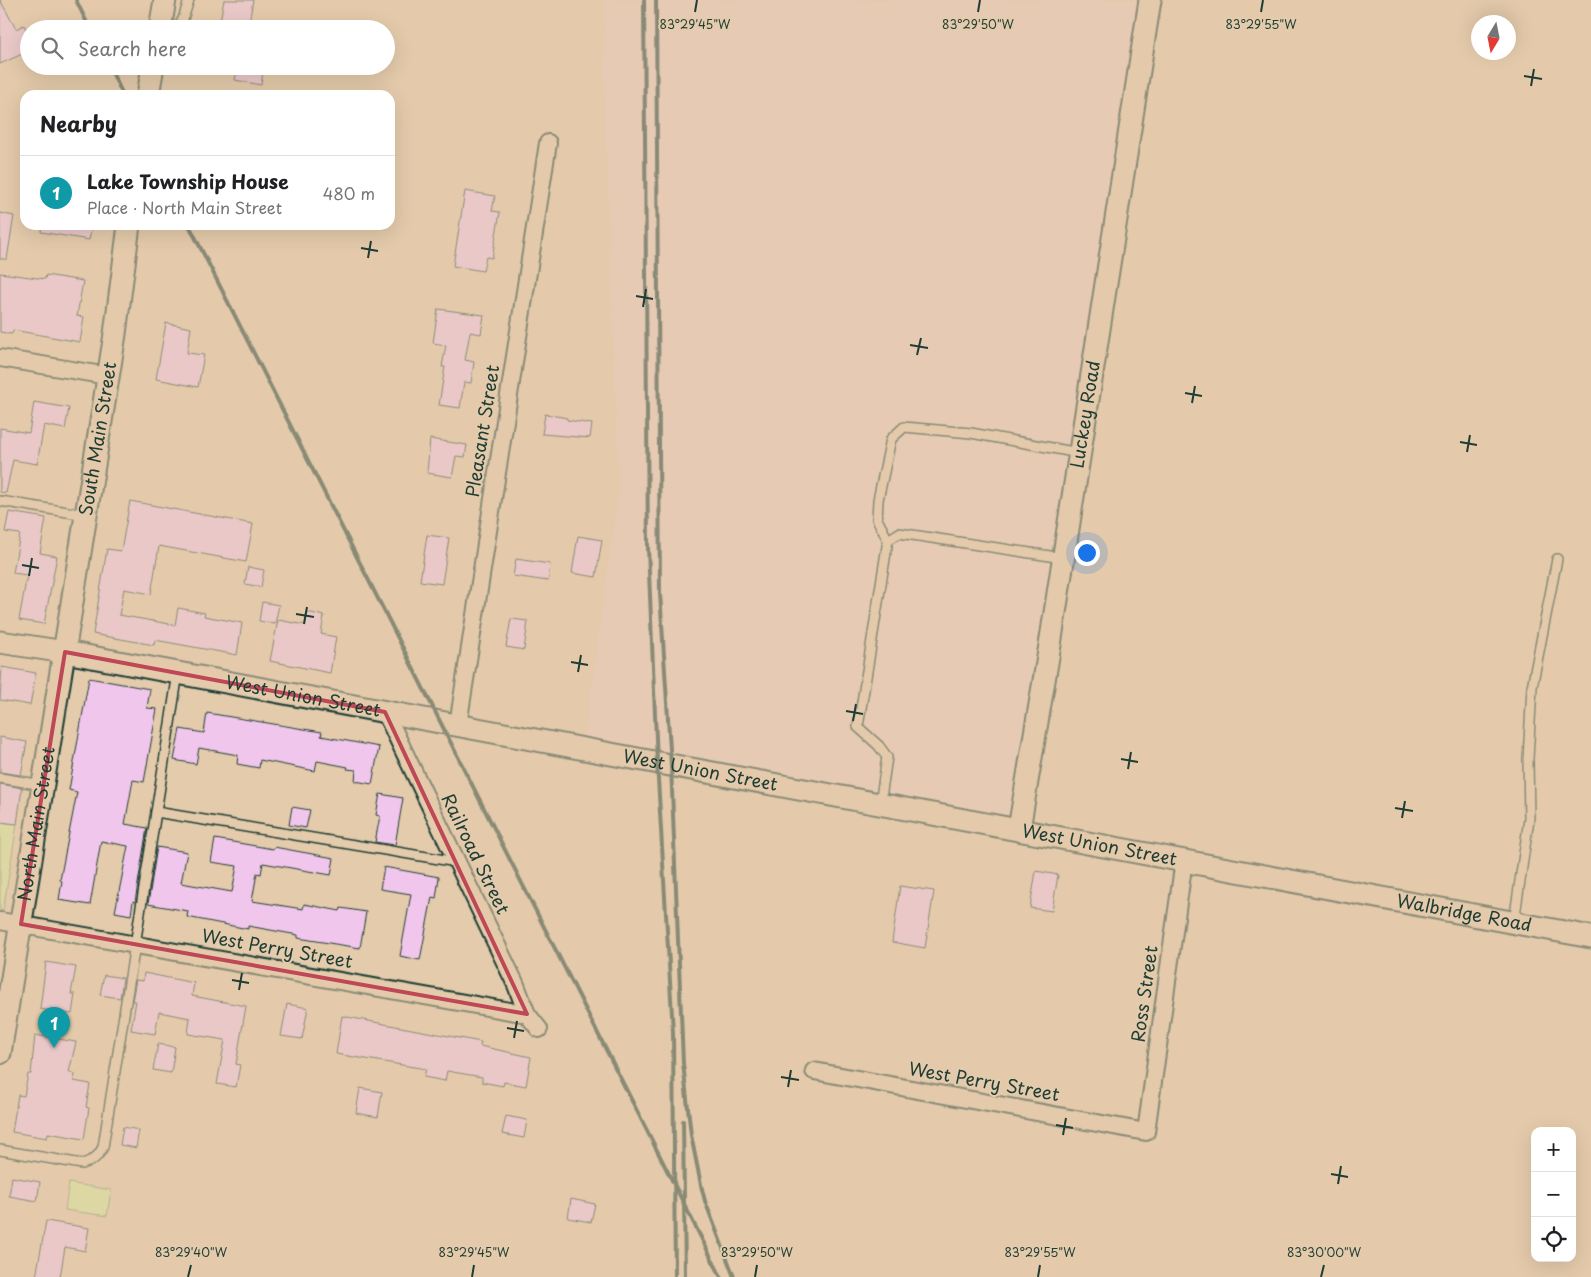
<!DOCTYPE html>
<meta charset="utf-8">
<style>
body{margin:0;font-family:"Playpen Sans",sans-serif;background:#f2f2f2;color:#202124}
.controls{position:absolute;right:15px;bottom:15px;display:grid;overflow:hidden;border-radius:10px;box-shadow:0 5px 20px #0002}
.controls button{width:45px;height:45px;display:grid;place-items:center;padding:0;border:0;border-bottom:1px solid #e0e0e0;background:#fff;color:#202124;font:25px sans-serif}
.compass{position:absolute;left:1471px;top:15px;width:45px;height:45px;border-radius:50%;background:#fff;box-shadow:0 5px 20px #0002;rotate:190deg}
.you{position:absolute;left:1086px;top:552px;width:18px;height:18px;margin:-12px;border:4px solid #fff;border-radius:50%;background:#1a73e8;box-shadow:0 0 0 8px #1a73e833}
.badge{display:grid;place-items:center;width:32px;height:32px;border-radius:50%;background:#ea580c;color:#fff;font-size:16px;font-weight:700}
.pin{position:absolute;translate:-50% -41px;filter:drop-shadow(0 1px 2px #0008)}
.pin::after{content:'';position:absolute;top:26px;width:18px;height:15px;background:inherit;clip-path:polygon(0 0,100% 0,50% 100%)}
.list{margin:0;padding:0;list-style:none}
h2{display:flex;justify-content:space-between;align-items:center;height:65px;margin:0;padding:0 20px;font-size:21px}
h2 small{font-size:16px;font-weight:400;color:#757577}
.list li{display:grid;grid-template-columns:32px 1fr auto;gap:15px;align-items:center;box-sizing:border-box;height:75px;padding:0 20px;border-top:1px solid #e0e0e0}
.list b{display:block;font-size:19px;white-space:nowrap}
.list p{margin:0;font-size:16px;white-space:nowrap;color:#757577}
.list em{font-size:16px;font-style:normal;color:#757577}
.icon{flex:none;width:28px;height:28px;fill:none;stroke:currentColor;stroke-width:2;stroke-linecap:round;stroke-linejoin:round}
.map{position:relative;flex:none;width:1591px;height:1277px;overflow:hidden}
.search{position:absolute;background:#fff;box-shadow:0 5px 20px #0002;left:20px;top:20px;width:375px;height:55px;display:flex;align-items:center;gap:12px;box-sizing:border-box;padding:0 18px;border-radius:28px;color:#757577;font-size:19px}
.panel{position:absolute;background:#fff;box-shadow:0 5px 20px #0002;left:20px;top:90px;width:375px;height:140px;border-radius:15px}
.map>svg:first-child{display:block}
.built{fill:#e8cabf}
.green{fill:#d5e79b;stroke:#7a9268}
.building{fill:#f1c6ec;stroke:#1f3d34}
.lines{fill:none;stroke-linecap:round;stroke-linejoin:round}
.service-casing{stroke:#1f3d34;stroke-width:12}
.minor-casing{stroke:#1f3d34;stroke-width:20}
.tertiary-casing{stroke:#1f3d34;stroke-width:25}
.service{stroke:#e4cbac;stroke-width:9}
.minor{stroke:#e4cbac;stroke-width:16}
.tertiary{stroke:#e4cbac;stroke-width:21}
.rail{stroke:#1f3d34;stroke-width:4}
.marked{fill:none;stroke:#bf4857;stroke-width:4;stroke-linejoin:round}
.ticks{fill:none;stroke:#1f3d34;stroke-width:2}
.labels{text-anchor:middle;stroke-width:4;stroke-linejoin:round;paint-order:stroke}
.street-label{font-size:18px;fill:#1f3d34;stroke:#e4cbac}
.ticks-label{font-size:12px;text-anchor:middle;fill:#1f3d34;stroke:#e4cbac;stroke-width:4;stroke-linejoin:round;paint-order:stroke}
</style>
<div class="map">
<svg width="1591" height="1277" viewBox="0 0 1591 1277">
<rect width="100%" height="100%" fill="#e4cbac"/>
<filter id="ink" filterUnits="userSpaceOnUse"><feTurbulence type="fractalNoise" baseFrequency=".02" numOctaves="2"/><feDisplacementMap in="SourceGraphic" scale="10" xChannelSelector="R" yChannelSelector="G"/><feConvolveMatrix kernelMatrix="1 2 1 2 8 2 1 2 1" color-interpolation-filters="sRGB"/></filter>
<g filter="url(#ink)">
<path class="built" d="M 604,0 L 1144,0 L 1019,829 L 583,749 L 619,489 L 605,114 Z"/>
<g class="green">
<path d="M 0,822 L 17,824 L 3,911 L 0,910 Z"/>
<path d="M 69,1183 L 111,1190 L 107,1216 L 65,1210 Z"/>
</g>
<g class="building">
<path d="M 0,0 L 16,29 L 24,25 L 29,36 L 29,51 L 0,64 Z"/>
<path d="M 224,0 L 253,0 L 248,29 L 234,29 L 235,23 L 220,21 Z"/>
<path d="M 238,66 L 264,66 L 261,85 L 235,80 Z"/>
<path d="M 465,191 L 495,196 L 492,211 L 500,212 L 492,258 L 486,257 L 483,271 L 453,266 Z"/>
<path d="M 0,213 L 14,216 L 7,259 L 0,259 Z"/>
<path d="M 42,225 L 92,225 L 89,240 L 41,232 Z"/>
<path d="M 0,273 L 45,279 L 46,275 L 83,281 L 77,316 L 84,317 L 80,342 L 13,330 L 12,334 L 0,332 Z"/>
<path d="M 438,309 L 484,315 L 481,334 L 470,332 L 465,360 L 474,362 L 471,383 L 464,382 L 460,408 L 439,405 L 445,367 L 442,367 L 446,345 L 433,343 Z"/>
<path d="M 166,323 L 191,328 L 187,353 L 204,355 L 198,387 L 156,379 Z"/>
<path d="M 34,402 L 69,408 L 65,429 L 44,425 L 37,464 L 13,460 L 6,493 L 0,492 L 0,428 L 29,433 Z"/>
<path d="M 545,414 L 567,418 L 567,420 L 592,424 L 590,438 L 542,434 Z"/>
<path d="M 430,439 L 467,445 L 465,457 L 456,456 L 452,477 L 427,473 Z"/>
<path d="M 130,501 L 253,524 L 246,562 L 159,546 L 151,594 L 124,589 L 119,615 L 175,625 L 178,608 L 205,613 L 204,616 L 242,623 L 237,655 L 155,640 L 154,645 L 93,634 L 107,549 L 121,551 Z"/>
<path d="M 9,512 L 46,518 L 40,553 L 57,556 L 44,624 L 19,620 L 27,575 L 13,573 L 20,534 L 5,532 Z"/>
<path d="M 427,535 L 449,538 L 442,584 L 420,581 Z"/>
<path d="M 578,536 L 602,540 L 596,577 L 572,573 Z"/>
<path d="M 516,559 L 550,564 L 548,581 L 513,576 Z"/>
<path d="M 248,567 L 264,570 L 261,587 L 245,584 Z"/>
<path d="M 262,602 L 279,605 L 275,624 L 259,621 Z"/>
<path d="M 307,612 L 324,616 L 321,634 L 336,637 L 330,673 L 270,661 L 278,620 L 305,625 Z"/>
<path d="M 511,619 L 528,621 L 524,650 L 506,647 Z"/>
<path d="M 2,667 L 36,673 L 30,705 L 0,700 Z"/>
<path d="M 89,678 L 150,689 L 147,708 L 157,709 L 144,782 L 133,780 L 125,824 L 147,828 L 135,902 L 133,901 L 131,915 L 115,912 L 128,846 L 101,841 L 90,905 L 59,900 L 62,881 L 60,880 L 77,792 L 69,790 Z"/>
<path d="M 207,713 L 322,732 L 321,736 L 379,747 L 372,784 L 355,781 L 356,770 L 347,769 L 348,767 L 317,761 L 315,771 L 260,760 L 259,768 L 237,764 L 238,755 L 199,748 L 196,764 L 174,760 L 180,729 L 204,733 Z"/>
<path d="M 0,737 L 27,742 L 21,775 L 0,772 Z"/>
<path d="M 0,784 L 22,788 L 17,824 L 0,822 Z"/>
<path d="M 380,794 L 403,798 L 395,845 L 375,842 L 380,816 L 376,815 Z"/>
<path d="M 292,807 L 310,810 L 306,828 L 289,825 Z"/>
<path d="M 215,839 L 273,849 L 274,847 L 334,858 L 331,875 L 263,863 L 261,874 L 257,873 L 252,901 L 303,909 L 304,904 L 340,911 L 341,908 L 366,912 L 360,948 L 298,938 L 298,935 L 248,926 L 248,929 L 187,917 L 188,911 L 148,904 L 157,847 L 187,852 L 181,883 L 232,892 L 237,866 L 211,862 Z"/>
<path d="M 384,867 L 439,877 L 436,898 L 432,897 L 420,960 L 400,956 L 411,894 L 380,889 Z"/>
<path d="M 1036,871 L 1058,875 L 1052,911 L 1030,908 Z"/>
<path d="M 900,886 L 934,891 L 925,948 L 892,942 Z"/>
<path d="M 46,962 L 76,967 L 71,994 L 75,994 L 72,1014 L 40,1009 Z"/>
<path d="M 144,973 L 194,983 L 192,996 L 246,1006 L 236,1064 L 240,1065 L 236,1087 L 217,1084 L 225,1040 L 188,1034 L 190,1018 L 159,1012 L 155,1034 L 131,1030 L 136,1001 L 132,1001 L 136,980 L 143,981 Z"/>
<path d="M 104,975 L 123,978 L 120,998 L 100,995 Z"/>
<path d="M 287,1004 L 308,1008 L 302,1039 L 281,1036 Z"/>
<path d="M 342,1016 L 481,1042 L 480,1046 L 531,1057 L 526,1086 L 504,1082 L 503,1086 L 482,1082 L 482,1077 L 447,1071 L 445,1081 L 424,1077 L 426,1069 L 336,1054 Z"/>
<path d="M 35,1035 L 76,1042 L 69,1072 L 75,1074 L 74,1081 L 90,1084 L 86,1107 L 89,1108 L 84,1139 L 48,1133 L 47,1138 L 12,1132 L 18,1095 L 24,1096 L 28,1074 L 31,1074 Z"/>
<path d="M 158,1044 L 175,1047 L 171,1073 L 153,1070 Z"/>
<path d="M 360,1088 L 382,1092 L 378,1117 L 356,1113 Z"/>
<path d="M 506,1116 L 527,1120 L 524,1138 L 502,1134 Z"/>
<path d="M 123,1127 L 139,1130 L 136,1148 L 120,1145 Z"/>
<path d="M 12,1177 L 40,1182 L 37,1201 L 9,1196 Z"/>
<path d="M 571,1199 L 595,1204 L 591,1222 L 568,1218 Z"/>
<path d="M 46,1221 L 89,1228 L 85,1251 L 65,1247 L 60,1277 L 36,1277 Z"/>
</g>
<g class="lines">
<g class="service-casing">
<g id="service">
<path d="M 177,29 L 183,19 L 189,0"/>
<path d="M 0,501 L 86,515"/>
<path d="M 888,540 L 877,519 L 878,500 L 891,439 L 904,427 L 971,433 L 1079,453"/>
<path d="M 0,778 L 43,785"/>
<path d="M 880,804 L 887,757 L 879,746 L 858,727 L 888,540 L 899,533 L 1063,558"/>
<path d="M 156,812 L 457,862"/>
<path d="M 1514,922 L 1529,819 L 1528,759 L 1532,687 L 1557,559"/>
<path d="M 0,1150 L 82,1164 C 93,1161 98,1157 103,1147 L 178,673"/>
</g>
</g>
<g class="minor-casing">
<g id="minor">
<path d="M 0,358 L 108,376"/>
<path d="M 385,712 L 516,985 L 527,1014 L 539,1029"/>
<path d="M 458,725 L 548,143"/>
<path d="M 0,921 L 527,1014"/>
<path d="M 814,1071 L 1146,1132 L 1184,860"/>
</g>
</g>
<g class="tertiary-casing">
<g id="tertiary">
<path d="M 160,29 L 165,0"/>
<path d="M 148,95 L 153,66"/>
<path id="s1" d="M 0,642 L 65,652 L 1591,937"/>
<path id="s2" d="M 1019,829 L 1050,645 L 1150,0"/>
<path id="s3" d="M 0,1053 L 115,334 L 129,225"/>
</g>
</g>
<use href="#service" class="service"/>
<use href="#minor" class="minor"/>
<use href="#tertiary" class="tertiary"/>
<g class="rail">
<path d="M 76,0 L 90,29"/>
<path d="M 644,0 L 648,548 L 657,762 L 673,1032 L 675,1277"/>
<path d="M 656,0 L 660,593 L 671,765 L 683,1063 L 691,1135 L 701,1185 L 705,1201 L 734,1277"/>
<path d="M 109,66 L 123,95"/>
<path d="M 189,225 L 721,1277"/>
<path d="M 683,1121 L 685,1277"/>
</g>
</g>
</g>
<path d="M0 0H1591V1277H0ZM 65,652 L 385,712 L 527,1014 L 21,924 Z" fill="#e4cbac" fill-opacity=".55" fill-rule="evenodd"/>
<path class="marked" d="M 65,652 L 385,712 L 527,1014 L 21,924 Z"/>
<path class="ticks" d="M 695,12 L 697,0M 978,12 L 980,0M 1261,12 L 1263,0M 1524,76 L 1542,79M 1531,86 L 1534,69M 361,248 L 378,251M 368,258 L 371,241M 636,296 L 653,299M 643,307 L 646,289M 910,345 L 928,348M 917,355 L 921,338M 1185,393 L 1202,396M 1192,403 L 1195,386M 1460,442 L 1477,445M 1467,452 L 1470,435M 22,565 L 39,568M 29,576 L 32,558M 296,614 L 314,617M 304,624 L 307,607M 571,662 L 588,665M 578,672 L 581,655M 846,711 L 863,714M 853,721 L 856,704M 1121,759 L 1138,762M 1128,769 L 1131,752M 1395,808 L 1413,811M 1402,818 L 1405,801M 232,980 L 249,983M 239,990 L 242,973M 507,1028 L 524,1031M 514,1038 L 517,1021M 781,1077 L 799,1080M 788,1087 L 791,1070M 1056,1125 L 1073,1128M 1063,1135 L 1066,1118M 1331,1174 L 1348,1177M 1338,1184 L 1341,1166M 188,1277 L 191,1265M 472,1277 L 474,1265M 755,1277 L 757,1265M 1038,1277 L 1040,1265M 1321,1277 L 1324,1265"/>
<g class="labels">
<g class="street-label">
<text dy="6" stroke="none"><textPath href="#s2" startOffset="420">Luckey Road</textPath></text>
<text transform="translate(483 431) rotate(-81)" y="6">Pleasant Street</text>
<text dy="6" stroke="none"><textPath href="#s3" startOffset="622">South Main Street</textPath></text>
<text dy="6" stroke="none"><textPath href="#s1" startOffset="308">West Union Street</textPath></text>
<text dy="6" stroke="none"><textPath href="#s1" startOffset="712">West Union Street</textPath></text>
<text dy="6" stroke="none"><textPath href="#s3" startOffset="232">North Main Street</textPath></text>
<text dy="6" stroke="none"><textPath href="#s1" startOffset="1118">West Union Street</textPath></text>
<text transform="translate(475 854) rotate(64)" y="6">Railroad Street</text>
<text dy="6" stroke="none"><textPath href="#s1" startOffset="1489">Walbridge Road</textPath></text>
<text transform="translate(277 949) rotate(10)" y="6">West Perry Street</text>
<text transform="translate(1145 994) rotate(-82)" y="6">Ross Street</text>
<text transform="translate(984 1082) rotate(10)" y="6">West Perry Street</text>
</g>
</g>
<g class="ticks-label">
<text x="695" y="29">83°29'45"W</text>
<text x="978" y="29">83°29'50"W</text>
<text x="1261" y="29">83°29'55"W</text>
<text x="191" y="1257">83°29'40"W</text>
<text x="474" y="1257">83°29'45"W</text>
<text x="757" y="1257">83°29'50"W</text>
<text x="1040" y="1257">83°29'55"W</text>
<text x="1324" y="1257">83°30'00"W</text>
</g>
</svg>
<div class="controls">
<button>+</button>
<button>−</button>
<button><svg class="icon" aria-label="locate" viewBox="0 0 24 24"><circle cx="12" cy="12" r="6"/><path d="M12 2v4M12 18v4M2 12h4M18 12h4"/></svg></button>
</div>
<svg class="compass" viewBox="-18 -18 36 36"><path d="M0-13l5 13h-10z" fill="#e53935"/><path d="M0 13l5-13h-10z" fill="#757577"/></svg>
<div class="you"></div>
<div class="pin badge" style="left:54px;top:1048px;background:#0f9aa8">1</div>
<div class="search"><svg class="icon" aria-label="search" viewBox="0 0 24 24"><circle cx="10" cy="10" r="6"/><path d="M15 15l6 6"/></svg>Search here</div>
<section class="panel">
<h2>Nearby<small></small></h2>
<ul class="list">
<li><span class="badge" style="background:#0f9aa8">1</span><div><b>Lake Township House</b><p>Place · North Main Street</p></div><em>480 m</em></li>
</ul>
</section>
</div>
